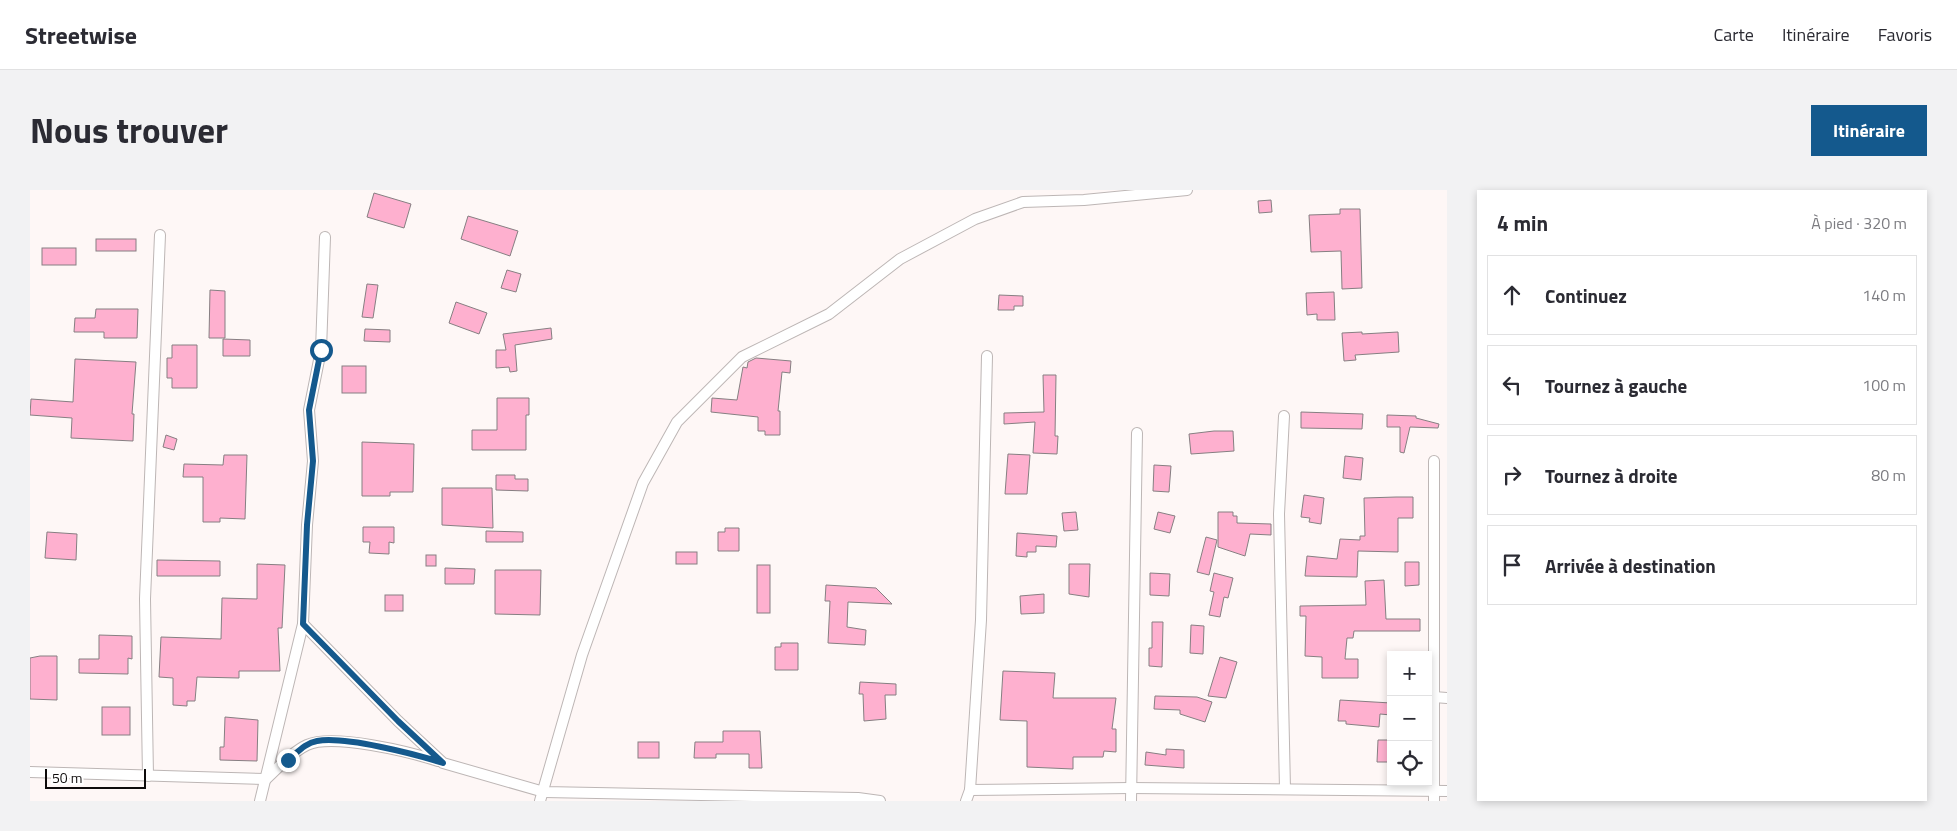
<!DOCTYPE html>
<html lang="fr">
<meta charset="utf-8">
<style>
body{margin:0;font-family:"Titillium Web",sans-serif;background:#f2f2f3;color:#2b2b33}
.controls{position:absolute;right:15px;bottom:15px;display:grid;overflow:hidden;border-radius:0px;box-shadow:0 2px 8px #0003}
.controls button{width:45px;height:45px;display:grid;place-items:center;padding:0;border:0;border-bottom:1px solid #e1e1e2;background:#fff;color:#2b2b33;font:25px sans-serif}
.scale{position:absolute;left:15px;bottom:12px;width:101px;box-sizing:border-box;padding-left:5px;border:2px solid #0e0b0b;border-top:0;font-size:14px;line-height:18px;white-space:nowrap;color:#0e0b0b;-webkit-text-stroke:4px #fff;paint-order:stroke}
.stop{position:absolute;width:15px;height:15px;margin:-11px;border:4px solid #14598d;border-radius:50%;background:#fff}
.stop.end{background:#14598d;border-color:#fff;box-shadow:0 1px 5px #0008}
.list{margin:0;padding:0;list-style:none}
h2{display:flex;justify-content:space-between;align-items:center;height:65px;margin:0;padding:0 20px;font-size:21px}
h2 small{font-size:16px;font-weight:400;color:#7c7c81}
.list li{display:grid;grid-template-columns:32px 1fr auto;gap:15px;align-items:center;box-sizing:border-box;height:80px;margin:0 10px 10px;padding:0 10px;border:1px solid #e1e1e2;border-radius:0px}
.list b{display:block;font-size:19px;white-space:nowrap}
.list em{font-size:16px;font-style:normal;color:#7c7c81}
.icon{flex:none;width:28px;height:28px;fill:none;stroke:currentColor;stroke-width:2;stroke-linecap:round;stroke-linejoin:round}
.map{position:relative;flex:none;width:1417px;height:611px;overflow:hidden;border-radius:0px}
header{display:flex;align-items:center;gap:30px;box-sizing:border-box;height:70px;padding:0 25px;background:#fff;border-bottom:1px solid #e1e1e2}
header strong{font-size:24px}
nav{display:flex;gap:28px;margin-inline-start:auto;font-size:18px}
.intro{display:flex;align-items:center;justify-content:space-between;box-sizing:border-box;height:120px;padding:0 30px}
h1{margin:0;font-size:35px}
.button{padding:12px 22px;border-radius:0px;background:#14598d;color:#fff;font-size:18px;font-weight:700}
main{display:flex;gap:30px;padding:0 30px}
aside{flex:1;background:#fff;border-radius:0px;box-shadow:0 2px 8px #0003}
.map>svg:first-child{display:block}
.building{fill:#feb0cf;stroke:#867f82}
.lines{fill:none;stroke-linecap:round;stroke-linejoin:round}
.street-casing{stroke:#bdb6b5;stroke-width:12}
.street{stroke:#fff;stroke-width:10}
.route{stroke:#14598d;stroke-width:6}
</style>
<header>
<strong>Streetwise</strong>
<nav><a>Carte</a><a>Itinéraire</a><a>Favoris</a></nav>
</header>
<div class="intro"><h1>Nous trouver</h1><a class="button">Itinéraire</a></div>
<main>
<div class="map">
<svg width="1417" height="611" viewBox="0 0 1417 611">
<rect width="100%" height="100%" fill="#fef7f6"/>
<g class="building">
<path d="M 344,3 L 381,14 L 374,38 L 337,27 Z"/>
<path d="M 1241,10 L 1242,22 L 1229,23 L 1228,11 Z"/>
<path d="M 1310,19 L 1330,19 L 1332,98 L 1312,99 L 1311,61 L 1281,62 L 1279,25 L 1310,24 Z"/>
<path d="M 438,26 L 488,41 L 480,66 L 431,49 Z"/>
<rect x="66" y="49" width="40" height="12"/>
<rect x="12" y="58" width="34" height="17"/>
<path d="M 477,80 L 491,84 L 486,102 L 471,98 Z"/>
<path d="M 337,94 L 348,95 L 343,128 L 332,127 Z"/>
<path d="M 180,100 L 195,101 L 195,148 L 179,148 Z"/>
<path d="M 1304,102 L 1305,130 L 1287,130 L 1287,124 L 1277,125 L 1276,103 Z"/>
<path d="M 969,105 L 993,106 L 993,116 L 984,116 L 984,120 L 968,120 Z"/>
<path d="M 426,112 L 457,123 L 449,144 L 419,133 Z"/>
<path d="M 66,119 L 108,119 L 107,148 L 74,148 L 74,142 L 44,142 L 45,128 L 65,128 Z"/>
<path d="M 521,138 L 522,149 L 485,155 L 487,181 L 480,182 L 479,177 L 466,178 L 466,160 L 476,160 L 473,144 Z"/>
<path d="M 335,139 L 360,140 L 360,152 L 334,151 Z"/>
<path d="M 1332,142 L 1332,144 L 1368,142 L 1369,162 L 1325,165 L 1326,170 L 1314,171 L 1312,143 Z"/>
<path d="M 193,149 L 220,150 L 220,166 L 193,166 Z"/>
<path d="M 142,155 L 167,155 L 167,198 L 142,198 L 142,188 L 137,188 L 137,168 L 142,168 Z"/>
<path d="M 726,168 L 761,171 L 760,183 L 752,182 L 748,221 L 750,221 L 750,245 L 735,245 L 735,241 L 728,241 L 728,227 L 681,222 L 682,208 L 707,210 L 713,177 L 717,178 L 718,172 Z"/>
<path d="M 45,169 L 106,172 L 102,224 L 104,224 L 103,251 L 41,248 L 42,228 L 0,225 L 1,209 L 43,212 Z"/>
<rect x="312" y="176" width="24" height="27"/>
<path d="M 1013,185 L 1026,185 L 1025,246 L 1028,246 L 1027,264 L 1003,263 L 1005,232 L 974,234 L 974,223 L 1014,222 Z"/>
<path d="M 467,208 L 499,208 L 499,225 L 496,225 L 496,260 L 442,260 L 442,240 L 467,240 Z"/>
<path d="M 1271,222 L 1333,224 L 1332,239 L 1271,238 Z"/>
<path d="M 1357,225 L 1386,226 L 1386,228 L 1409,234 L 1408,238 L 1380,237 L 1374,263 L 1370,262 L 1370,237 L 1357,237 Z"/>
<path d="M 1184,241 L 1203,241 L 1204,261 L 1161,264 L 1159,244 Z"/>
<path d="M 136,245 L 147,249 L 144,260 L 133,257 Z"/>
<path d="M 332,252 L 384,254 L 383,302 L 360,302 L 360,306 L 332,306 Z"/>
<path d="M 978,264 L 1000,265 L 997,304 L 975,304 Z"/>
<path d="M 194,265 L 217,265 L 215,329 L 190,328 L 190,332 L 173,332 L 173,287 L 153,287 L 154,274 L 193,275 Z"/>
<path d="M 1315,266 L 1333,268 L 1331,290 L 1313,288 Z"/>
<path d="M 1124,275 L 1141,276 L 1139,302 L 1123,301 Z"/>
<path d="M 466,285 L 485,285 L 485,289 L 498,289 L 498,301 L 466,300 Z"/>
<path d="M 412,298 L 462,298 L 463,338 L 412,335 Z"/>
<path d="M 1274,305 L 1294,308 L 1291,334 L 1279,332 L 1280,328 L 1271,327 Z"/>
<path d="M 1366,307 L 1383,307 L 1383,328 L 1368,328 L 1368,362 L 1328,361 L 1327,387 L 1275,386 L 1277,366 L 1307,369 L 1310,349 L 1330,350 L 1330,346 L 1335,346 L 1334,308 Z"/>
<path d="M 1046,322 L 1048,340 L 1034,341 L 1032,323 Z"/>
<path d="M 1128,322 L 1145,326 L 1140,343 L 1124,339 Z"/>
<path d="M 1188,322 L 1203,322 L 1203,326 L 1207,326 L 1207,333 L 1241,334 L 1241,345 L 1220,344 L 1215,366 L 1188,357 Z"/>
<path d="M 333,337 L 364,337 L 364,353 L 359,352 L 359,364 L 339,363 L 340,352 L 333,352 Z"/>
<path d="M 695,338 L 709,338 L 709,361 L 688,361 L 688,342 L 695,342 Z"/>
<path d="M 456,341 L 493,342 L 493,352 L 456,352 Z"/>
<path d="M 17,342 L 47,344 L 46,370 L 15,368 Z"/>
<path d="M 987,343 L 1027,346 L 1026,357 L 1006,356 L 1006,362 L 997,362 L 997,367 L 986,366 Z"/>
<path d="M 1176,347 L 1187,350 L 1179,385 L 1167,382 Z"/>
<rect x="646" y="362" width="21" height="12"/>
<rect x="396" y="365" width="10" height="11"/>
<path d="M 127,370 L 190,371 L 190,386 L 127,386 Z"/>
<path d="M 1375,372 L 1389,372 L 1389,395 L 1375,396 Z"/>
<path d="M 227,374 L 255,375 L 252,438 L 248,438 L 250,481 L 209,481 L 209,488 L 167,487 L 165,511 L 157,511 L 157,516 L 143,515 L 143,488 L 129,487 L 131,447 L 191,449 L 192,408 L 227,409 Z"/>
<path d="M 1039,374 L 1060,374 L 1059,407 L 1039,404 Z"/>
<rect x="727" y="375" width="13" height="48"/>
<path d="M 415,378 L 445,379 L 444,394 L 415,394 Z"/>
<path d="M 465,380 L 511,380 L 510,425 L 465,424 Z"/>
<path d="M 1120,383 L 1140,384 L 1139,406 L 1120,405 Z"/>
<path d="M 1184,383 L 1203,388 L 1198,408 L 1194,407 L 1190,427 L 1179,425 L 1184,402 L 1180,401 Z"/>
<path d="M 1354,390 L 1356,429 L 1390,429 L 1390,441 L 1324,441 L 1323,448 L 1317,448 L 1315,469 L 1328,469 L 1328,488 L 1292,488 L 1292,467 L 1275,466 L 1276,426 L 1270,426 L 1270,416 L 1336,415 L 1335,391 Z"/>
<path d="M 796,395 L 846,398 L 862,414 L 818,412 L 817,437 L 836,440 L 835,455 L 798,453 L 800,411 L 795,411 Z"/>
<path d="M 1014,404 L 1014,423 L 991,424 L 990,406 Z"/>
<rect x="355" y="405" width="18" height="16"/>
<path d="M 1122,432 L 1133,432 L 1132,477 L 1119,476 L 1119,458 L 1122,458 Z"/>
<path d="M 1161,435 L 1174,436 L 1173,464 L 1160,463 Z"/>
<path d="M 69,445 L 102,446 L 102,469 L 98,468 L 98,484 L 49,483 L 49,469 L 69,469 Z"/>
<path d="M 751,453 L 768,453 L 768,480 L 745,480 L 745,457 L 751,457 Z"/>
<path d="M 10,466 L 27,466 L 27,510 L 0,509 L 0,468 Z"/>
<path d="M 1190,467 L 1207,472 L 1196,508 L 1178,506 Z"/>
<path d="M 973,481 L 1025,483 L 1023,508 L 1086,508 L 1082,539 L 1086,539 L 1086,562 L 1074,561 L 1073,567 L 1043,567 L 1043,579 L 997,577 L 997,531 L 970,530 Z"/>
<path d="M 830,492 L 866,494 L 866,505 L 855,505 L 856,529 L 834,531 L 833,504 L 829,504 Z"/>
<path d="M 1125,506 L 1167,507 L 1182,512 L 1175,532 L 1150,524 L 1150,520 L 1124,519 Z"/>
<path d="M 1310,510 L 1361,513 L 1361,525 L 1350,524 L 1349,537 L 1316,534 L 1316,531 L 1308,531 Z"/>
<rect x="72" y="517" width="28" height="28"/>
<path d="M 195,527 L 228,530 L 227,571 L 190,570 L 190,557 L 194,557 Z"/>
<path d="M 693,541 L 730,541 L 732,578 L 719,578 L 719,564 L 686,564 L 686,568 L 664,568 L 665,552 L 693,552 Z"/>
<path d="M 1348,550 L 1361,550 L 1361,572 L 1347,572 Z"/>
<rect x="608" y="552" width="21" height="16"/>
<path d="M 1136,559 L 1154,560 L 1154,578 L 1115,575 L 1116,562 L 1136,565 Z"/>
</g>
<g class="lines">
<g class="street-casing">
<g id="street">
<path d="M 1254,226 L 1249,324 L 1255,599"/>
<path d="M 1404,271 L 1404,611"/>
<path d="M 273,434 L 368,531 L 413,573 L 514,602 L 828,608 L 850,611"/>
<path d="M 1404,507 L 1417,508"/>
<path d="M 0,582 L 236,589 C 248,578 262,562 277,555 C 303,543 380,562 408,571"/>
<path d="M 118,586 L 115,409 L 130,45"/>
<path d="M 940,600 L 1100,598 L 1417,601"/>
<path d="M 230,611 L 273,434 L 277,335 L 283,271 L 279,220 L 291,160 L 295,47"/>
<path d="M 510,611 L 552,465 L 613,293 L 647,232 L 712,167 L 799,124 L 870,69 L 945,29 L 993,12 L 1054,10 L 1157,0"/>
<path d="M 936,611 L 940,600 L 951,430 L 957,166"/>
<path d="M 1101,611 L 1107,243"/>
</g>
</g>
<use href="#street" class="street"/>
</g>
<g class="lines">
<path class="route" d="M 258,570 C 267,563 275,553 287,551 C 315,546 385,564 413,573 L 368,531 L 273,434 L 277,335 L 283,271 L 279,220 L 291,160"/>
</g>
</svg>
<div class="controls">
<button>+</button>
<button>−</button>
<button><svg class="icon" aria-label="locate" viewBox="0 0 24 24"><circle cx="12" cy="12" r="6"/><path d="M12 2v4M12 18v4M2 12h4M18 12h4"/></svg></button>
</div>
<div class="scale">50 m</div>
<div class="stop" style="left:291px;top:160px"></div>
<div class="stop end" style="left:258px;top:570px"></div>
</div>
<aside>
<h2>4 min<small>À pied · 320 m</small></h2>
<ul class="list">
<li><svg class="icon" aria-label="ahead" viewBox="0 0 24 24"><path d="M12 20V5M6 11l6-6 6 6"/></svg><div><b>Continuez</b></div><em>140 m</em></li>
<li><svg class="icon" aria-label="left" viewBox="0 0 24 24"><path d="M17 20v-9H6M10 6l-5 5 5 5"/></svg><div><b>Tournez à gauche</b></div><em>100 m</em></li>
<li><svg class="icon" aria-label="right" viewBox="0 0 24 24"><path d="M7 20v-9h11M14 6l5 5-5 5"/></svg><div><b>Tournez à droite</b></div><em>80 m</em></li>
<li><svg class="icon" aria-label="arrive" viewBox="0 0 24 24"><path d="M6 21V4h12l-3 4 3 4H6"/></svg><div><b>Arrivée à destination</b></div></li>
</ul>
</aside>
</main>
